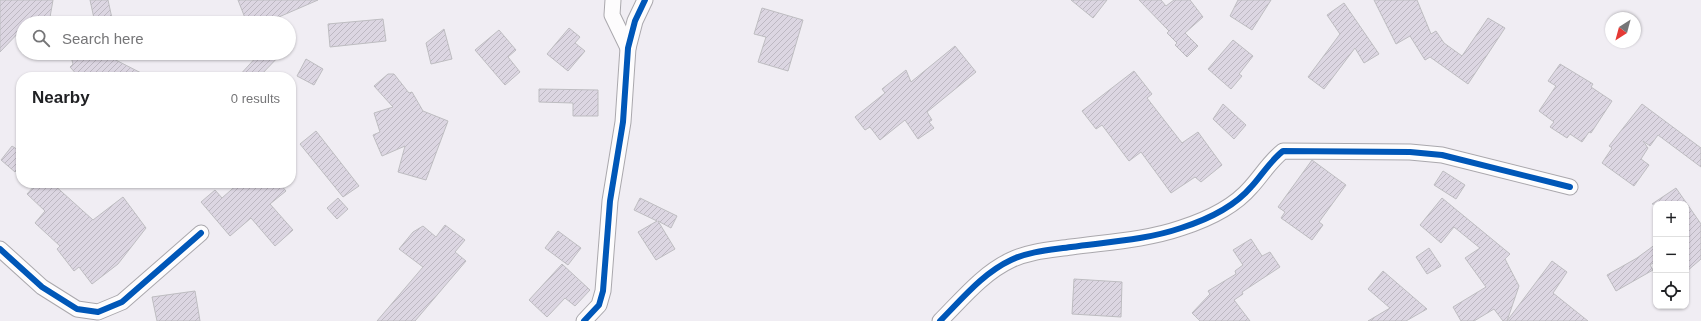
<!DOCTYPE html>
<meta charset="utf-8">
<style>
body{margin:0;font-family:Arial,sans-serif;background:#f2f2f2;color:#202124}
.controls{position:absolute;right:12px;bottom:12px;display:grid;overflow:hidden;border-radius:8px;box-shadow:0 1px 3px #0004}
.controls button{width:36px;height:36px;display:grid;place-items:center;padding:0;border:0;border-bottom:1px solid #e0e0e0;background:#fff;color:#202124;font:20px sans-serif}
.compass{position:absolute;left:1605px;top:12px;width:36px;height:36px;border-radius:50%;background:#fff;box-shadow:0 1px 3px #0004;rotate:216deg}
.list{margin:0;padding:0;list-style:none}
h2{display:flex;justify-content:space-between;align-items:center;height:52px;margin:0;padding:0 16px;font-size:17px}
h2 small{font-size:13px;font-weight:400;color:#757577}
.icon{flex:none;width:22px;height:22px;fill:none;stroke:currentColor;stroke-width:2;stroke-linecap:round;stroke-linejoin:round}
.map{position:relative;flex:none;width:1701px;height:321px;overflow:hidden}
.search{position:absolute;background:#fff;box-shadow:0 1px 3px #0004;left:16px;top:16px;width:280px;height:44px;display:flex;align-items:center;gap:10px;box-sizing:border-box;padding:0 14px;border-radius:22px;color:#757577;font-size:15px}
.panel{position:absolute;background:#fff;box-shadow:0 1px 3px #0004;left:16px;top:72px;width:280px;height:116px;border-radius:16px}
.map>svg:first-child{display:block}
.building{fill:url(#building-hatch);stroke:#bebdc1}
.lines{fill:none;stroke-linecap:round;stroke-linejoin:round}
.minor-casing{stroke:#aaa8ad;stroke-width:17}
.minor{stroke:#fdfcfd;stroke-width:15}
.cycleway-casing{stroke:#fff;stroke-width:8}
.cycleway{stroke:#0057b8;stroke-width:6}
</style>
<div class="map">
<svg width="1701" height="321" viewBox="0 0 1701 321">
<defs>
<pattern id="building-hatch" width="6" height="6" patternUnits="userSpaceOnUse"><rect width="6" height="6" fill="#dcd6e2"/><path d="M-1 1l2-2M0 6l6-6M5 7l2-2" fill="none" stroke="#bdb8c2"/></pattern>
</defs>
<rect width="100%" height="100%" fill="#f0edf3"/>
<g class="building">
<path d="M 0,0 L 53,0 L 49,23 L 23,23 L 23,28 L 0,52 Z"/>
<path d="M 90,0 L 108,0 L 113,23 L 95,23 Z"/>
<path d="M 238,0 L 318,0 L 265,23 L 247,23 Z"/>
<path d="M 1071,0 L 1107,0 L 1093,18 Z"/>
<path d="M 1139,0 L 1161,0 L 1166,6 L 1174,0 L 1190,0 L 1203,17 L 1185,33 L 1198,46 L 1187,57 L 1175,45 L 1177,43 L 1167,33 L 1169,31 Z"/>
<path d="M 1238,0 L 1271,0 L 1252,30 L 1230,16 Z"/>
<path d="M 1374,0 L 1417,0 L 1431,34 L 1436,31 L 1444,43 L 1462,56 L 1488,18 L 1505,28 L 1468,84 L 1430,57 L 1425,60 L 1410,36 L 1396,44 Z"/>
<path d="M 1344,3 L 1379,54 L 1364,63 L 1355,48 L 1324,89 L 1308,77 L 1340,34 L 1327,15 Z"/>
<path d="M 762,8 L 803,20 L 788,71 L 758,62 L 766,37 L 754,34 Z"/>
<path d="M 383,19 L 386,41 L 330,47 L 328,24 Z"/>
<path d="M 569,28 L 580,37 L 575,43 L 585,51 L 568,71 L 547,54 Z"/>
<path d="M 444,29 L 452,59 L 431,64 L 426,43 Z"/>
<path d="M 499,30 L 516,50 L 508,57 L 520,72 L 505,85 L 475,50 Z"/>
<path d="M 1233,40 L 1253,56 L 1239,74 L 1242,76 L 1231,89 L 1208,69 Z"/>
<path d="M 955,46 L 976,72 L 927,112 L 932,120 L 929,122 L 934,128 L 918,139 L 905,120 L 880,140 L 870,127 L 865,130 L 855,117 L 885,93 L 882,89 L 906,70 L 911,82 Z"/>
<path d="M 70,53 L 102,53 L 149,77 L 79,77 L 70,67 L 73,64 Z"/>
<path d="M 260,53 L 282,53 L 259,77 L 238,77 Z"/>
<path d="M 306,59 L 323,69 L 314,85 L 297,76 Z"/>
<path d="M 1560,64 L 1593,84 L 1591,87 L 1612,101 L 1591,133 L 1589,132 L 1582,142 L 1570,134 L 1567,138 L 1550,127 L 1554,122 L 1539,111 L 1556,86 L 1548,81 Z"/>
<path d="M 1134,71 L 1152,94 L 1147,98 L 1182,143 L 1198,132 L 1222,165 L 1201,182 L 1195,177 L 1171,193 L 1141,152 L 1129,161 L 1102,125 L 1096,129 L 1082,111 Z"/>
<path d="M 388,74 L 394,74 L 409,93 L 412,92 L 423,111 L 448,121 L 426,180 L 398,172 L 405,146 L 382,156 L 373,135 L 380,132 L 374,113 L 393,107 L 374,86 Z"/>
<path d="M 539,89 L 598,90 L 598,116 L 573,116 L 573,103 L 539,102 Z"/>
<path d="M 1223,104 L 1246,125 L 1234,139 L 1213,119 Z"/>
<path d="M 1642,104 L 1701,148 L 1701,167 L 1658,135 L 1650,146 L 1643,141 L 1648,148 L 1641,159 L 1649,165 L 1634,186 L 1602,163 L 1612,148 L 1609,146 Z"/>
<path d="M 316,131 L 359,186 L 343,197 L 300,144 Z"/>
<path d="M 12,146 L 21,152 L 21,165 L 15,172 L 1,160 Z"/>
<path d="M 1312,160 L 1346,185 L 1319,222 L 1323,225 L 1312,240 L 1281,218 L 1285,212 L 1278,207 Z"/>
<path d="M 1443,171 L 1465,185 L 1456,199 L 1434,185 Z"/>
<path d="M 37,183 L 52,183 L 93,220 L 123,197 L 146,228 L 118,264 L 92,284 L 79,267 L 74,271 L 57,249 L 60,246 L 35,223 L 45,211 L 27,194 Z"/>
<path d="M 239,183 L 279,183 L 286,191 L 270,204 L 293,230 L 275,246 L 251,218 L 230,236 L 201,202 L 215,190 L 222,198 Z"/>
<path d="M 1676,188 L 1701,224 L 1701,259 L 1686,272 L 1686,204 L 1652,204 Z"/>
<path d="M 338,198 L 348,209 L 337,219 L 327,208 Z"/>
<path d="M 640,198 L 677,216 L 671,228 L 658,221 L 675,249 L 656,260 L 638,232 L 657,221 L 634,210 Z"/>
<path d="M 1442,198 L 1510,254 L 1505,259 L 1519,286 L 1507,321 L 1552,261 L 1567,272 L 1553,293 L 1588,321 L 1503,321 L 1494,309 L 1474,321 L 1461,321 L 1453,307 L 1486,287 L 1465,258 L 1480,248 L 1454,227 L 1441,243 L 1420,225 Z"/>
<path d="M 445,225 L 465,240 L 455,252 L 466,261 L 415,321 L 377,321 L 423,267 L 399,249 L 413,232 L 423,226 L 436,237 Z"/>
<path d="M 558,231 L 581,248 L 568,265 L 545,248 Z"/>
<path d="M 1251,239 L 1262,256 L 1270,252 L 1280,267 L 1242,292 L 1243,294 L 1234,300 L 1250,321 L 1200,321 L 1192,313 L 1210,294 L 1208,291 L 1236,274 L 1235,271 L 1243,265 L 1233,250 Z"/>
<path d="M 1656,244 L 1656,261 L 1650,265 L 1653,270 L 1616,291 L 1607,275 L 1637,258 Z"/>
<path d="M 1429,248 L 1441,266 L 1427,274 L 1416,257 Z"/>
<path d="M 562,264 L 590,290 L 575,306 L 565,298 L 547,317 L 529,300 Z"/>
<path d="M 1383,271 L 1427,309 L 1406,321 L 1368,321 L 1390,308 L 1368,289 Z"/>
<path d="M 1074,279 L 1122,282 L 1121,317 L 1072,314 Z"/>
<path d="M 195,291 L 200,321 L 157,321 L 152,297 Z"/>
</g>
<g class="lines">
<g class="minor-casing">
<g id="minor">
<path d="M 613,0 L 612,15 L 628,48"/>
<path d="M 0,249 L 42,287 L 77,309 L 98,312 L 122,302 L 201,233"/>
<path d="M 584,321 L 599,305 L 603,291 L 610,201 L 623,122 L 628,48 L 635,21 L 645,0"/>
<path d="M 940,321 C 962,299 983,273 1011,260 C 1030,251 1050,250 1071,247 C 1107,242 1146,240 1181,228 C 1206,220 1234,207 1251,187 C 1262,175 1270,161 1283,151 L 1410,152 L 1442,155 L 1570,187"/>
</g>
</g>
<use href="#minor" class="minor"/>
<g class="cycleway-casing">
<g id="cycleway">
<path d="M 0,249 L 42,287 L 77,309 L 98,312 L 122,302 L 201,233"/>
<path d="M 584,321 L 599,305 L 603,291 L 610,201 L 623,122 L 628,48 L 635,21 L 645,0"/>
<path d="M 940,321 C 962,299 983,273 1011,260 C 1030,251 1050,250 1071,247 C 1107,242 1146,240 1181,228 C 1206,220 1234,207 1251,187 C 1262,175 1270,161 1283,151 L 1410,152 L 1442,155 L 1570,187"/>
</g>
</g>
<use href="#cycleway" class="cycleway"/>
</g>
</svg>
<div class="controls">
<button>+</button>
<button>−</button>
<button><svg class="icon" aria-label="locate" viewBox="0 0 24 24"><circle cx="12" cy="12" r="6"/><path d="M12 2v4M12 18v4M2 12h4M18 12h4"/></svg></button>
</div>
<svg class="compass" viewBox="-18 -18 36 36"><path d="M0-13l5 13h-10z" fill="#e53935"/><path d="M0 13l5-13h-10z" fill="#757577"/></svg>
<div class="search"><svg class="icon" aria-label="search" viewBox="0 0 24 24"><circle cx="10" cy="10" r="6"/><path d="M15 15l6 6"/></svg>Search here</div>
<section class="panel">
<h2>Nearby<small>0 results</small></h2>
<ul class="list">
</ul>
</section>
</div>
